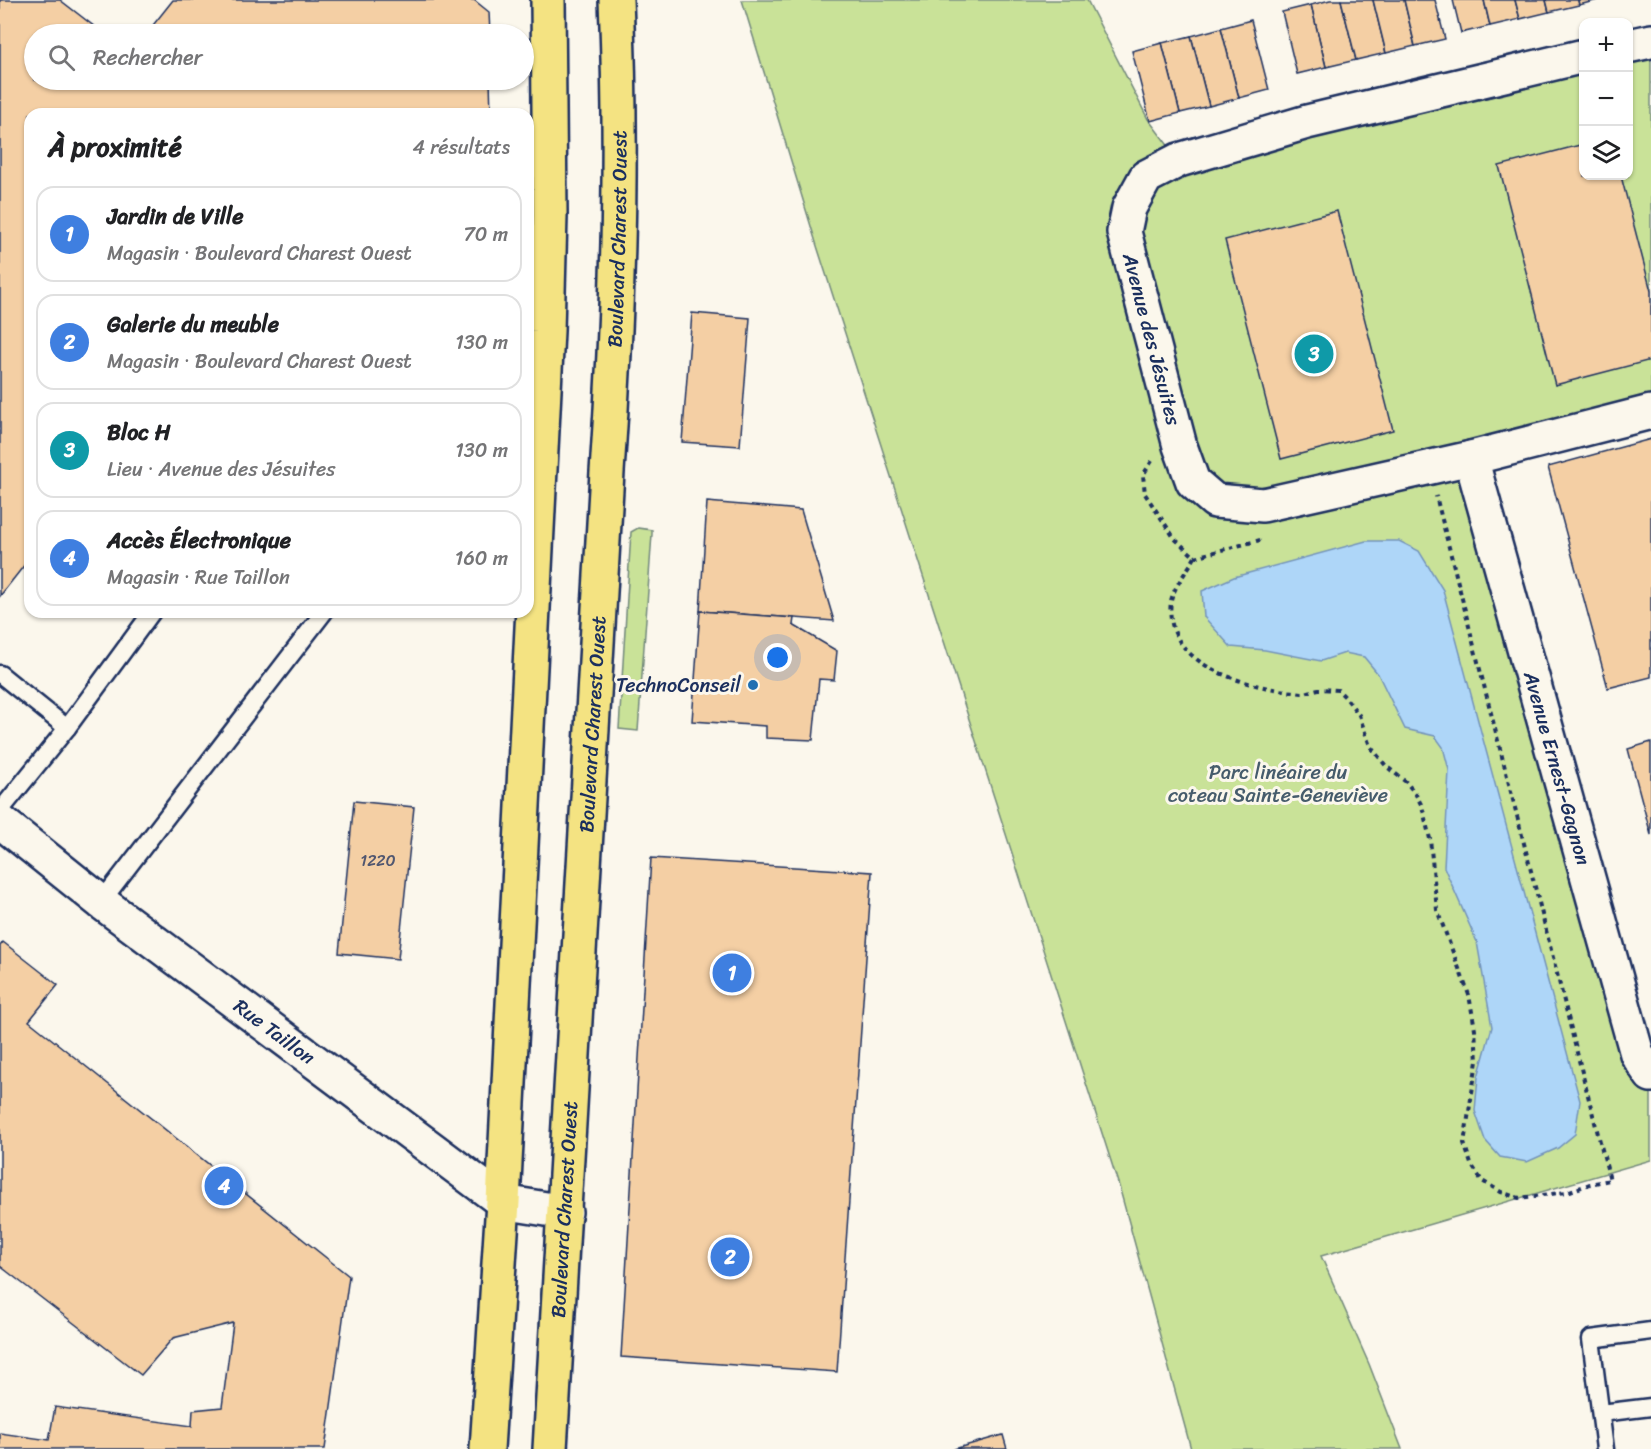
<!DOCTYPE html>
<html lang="fr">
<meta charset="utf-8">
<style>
body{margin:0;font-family:Sriracha,sans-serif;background:#f6f6f6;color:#202124}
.controls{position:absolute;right:18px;top:18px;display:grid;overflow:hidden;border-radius:12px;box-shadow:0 2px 4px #0004}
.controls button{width:54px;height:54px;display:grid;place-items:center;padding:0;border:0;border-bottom:2px solid #e0e0e0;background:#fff;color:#202124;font:30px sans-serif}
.you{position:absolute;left:778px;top:658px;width:21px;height:21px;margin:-15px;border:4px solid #fff;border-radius:50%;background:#1a73e8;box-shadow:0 0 0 9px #1a73e833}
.badge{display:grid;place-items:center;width:39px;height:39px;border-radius:50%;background:#1f6fb2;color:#fff;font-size:20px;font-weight:700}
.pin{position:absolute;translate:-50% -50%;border:3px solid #fff;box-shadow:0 2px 6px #0006}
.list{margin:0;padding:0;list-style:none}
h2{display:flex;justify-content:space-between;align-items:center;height:78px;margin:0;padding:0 24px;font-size:26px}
h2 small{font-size:20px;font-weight:400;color:#757577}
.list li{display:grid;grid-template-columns:39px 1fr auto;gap:18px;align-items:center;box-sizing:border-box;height:96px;margin:0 12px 12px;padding:0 12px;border:2px solid #e0e0e0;border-radius:18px}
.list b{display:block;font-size:22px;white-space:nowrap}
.list p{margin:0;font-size:20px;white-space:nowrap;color:#757577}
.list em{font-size:20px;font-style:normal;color:#757577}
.icon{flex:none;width:33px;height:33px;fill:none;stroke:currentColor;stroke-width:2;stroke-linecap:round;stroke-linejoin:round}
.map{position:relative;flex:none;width:1651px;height:1449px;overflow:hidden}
.search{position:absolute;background:#fff;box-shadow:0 2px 4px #0004;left:24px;top:24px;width:510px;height:66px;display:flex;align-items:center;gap:15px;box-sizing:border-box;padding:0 21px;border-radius:33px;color:#757577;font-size:22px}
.panel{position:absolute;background:#fff;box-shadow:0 2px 4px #0004;left:24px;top:108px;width:510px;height:510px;border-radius:18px}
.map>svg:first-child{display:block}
.green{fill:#c9e298;stroke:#72887b;stroke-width:1.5}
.water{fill:#aed6f8;stroke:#7393ba;stroke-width:1.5}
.building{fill:#f4cfa4;stroke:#1b2f5e;stroke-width:1.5}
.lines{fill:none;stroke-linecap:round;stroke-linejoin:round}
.service-casing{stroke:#1b2f5e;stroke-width:21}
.minor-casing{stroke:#1b2f5e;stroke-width:38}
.primary-casing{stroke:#1b2f5e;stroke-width:38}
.path{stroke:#1b2f5e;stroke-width:4;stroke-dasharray:4.5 4.5;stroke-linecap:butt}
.service{stroke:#fbf7ec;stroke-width:16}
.minor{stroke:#fbf7ec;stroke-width:33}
.primary{stroke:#f4e382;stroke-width:33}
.poi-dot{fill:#1f6fb2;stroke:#fbf7ec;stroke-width:2}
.labels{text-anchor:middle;stroke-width:6;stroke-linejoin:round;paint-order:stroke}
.number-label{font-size:16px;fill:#515770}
.street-label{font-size:20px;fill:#1b2f5e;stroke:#fbf7ec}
.poi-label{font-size:20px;fill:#1b2f5e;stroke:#fbf7ec;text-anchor:end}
.park-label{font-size:20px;fill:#465c6c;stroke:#fbf7ec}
</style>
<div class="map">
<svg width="1651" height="1449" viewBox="0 0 1651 1449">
<rect width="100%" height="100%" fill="#fbf7ec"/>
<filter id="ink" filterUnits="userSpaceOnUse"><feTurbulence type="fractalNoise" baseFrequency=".0167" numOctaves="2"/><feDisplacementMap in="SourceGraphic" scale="12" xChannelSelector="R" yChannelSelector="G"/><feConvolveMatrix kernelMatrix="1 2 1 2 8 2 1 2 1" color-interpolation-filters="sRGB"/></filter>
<g filter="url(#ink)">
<g class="green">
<path d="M 742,0 L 1087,0 L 1148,119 L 1179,160 L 1583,56 L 1584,176 L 1628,176 L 1629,46 L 1651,41 L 1651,411 L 1472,458 L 1651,1075 L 1651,1160 L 1321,1256 L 1369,1364 L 1402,1449 L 1191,1449 L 1119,1186 L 817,246 Z"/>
<path d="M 638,528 L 652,530 L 652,534 L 638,731 L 619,729 L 631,532 Z"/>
</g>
<path class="water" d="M 1366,541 L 1399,541 L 1419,551 L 1443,590 L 1580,1101 L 1575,1134 L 1558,1148 L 1527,1162 L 1500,1157 L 1485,1140 L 1475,1111 L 1478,1077 L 1492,1027 L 1477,942 L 1444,867 L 1449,770 L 1443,747 L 1435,736 L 1405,729 L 1378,674 L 1364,657 L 1345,653 L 1321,661 L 1265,650 L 1231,647 L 1204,617 L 1202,591 L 1234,577 Z"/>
<g class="building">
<path d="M 0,0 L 60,0 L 104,34 L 34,34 L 34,80 L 490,80 L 491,114 L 30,114 L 30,558 L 0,596 Z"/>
<path d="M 173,0 L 474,0 L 489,12 L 490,34 L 146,34 Z"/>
<path d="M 1330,0 L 1341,0 L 1356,60 L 1326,67 L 1311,5 Z"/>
<path d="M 1341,0 L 1373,0 L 1386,53 L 1356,60 Z"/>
<path d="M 1373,0 L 1404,0 L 1415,46 L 1386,53 Z"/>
<path d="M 1404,0 L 1435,0 L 1445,39 L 1415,46 Z"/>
<path d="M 1453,0 L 1484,0 L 1490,26 L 1461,33 Z"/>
<path d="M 1484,0 L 1515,0 L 1520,19 L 1490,26 Z"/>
<path d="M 1515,0 L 1546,0 L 1549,12 L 1520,19 Z"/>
<path d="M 1546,0 L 1578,0 L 1579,5 L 1549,12 Z"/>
<path d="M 1578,0 L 1598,0 L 1579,5 Z"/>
<path d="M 1311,5 L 1326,67 L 1297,74 L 1282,12 Z"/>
<path d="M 1251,20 L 1269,90 L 1239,98 L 1221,28 Z"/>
<path d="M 1221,28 L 1239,98 L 1209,106 L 1191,36 Z"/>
<path d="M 1191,36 L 1209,106 L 1180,113 L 1162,43 Z"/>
<path d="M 1162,43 L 1180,113 L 1150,121 L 1132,51 Z"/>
<path d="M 1584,144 L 1584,176 L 1621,176 L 1651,291 L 1651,360 L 1555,385 L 1499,166 Z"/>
<path d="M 1337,211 L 1393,430 L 1281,459 L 1225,240 Z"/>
<path d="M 692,313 L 750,318 L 740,446 L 682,442 Z"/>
<path d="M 1651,439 L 1651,677 L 1608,688 L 1548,467 Z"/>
<path d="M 707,502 L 801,510 L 834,621 L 700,611 Z"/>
<path d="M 700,611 L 794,618 L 793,625 L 837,651 L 834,680 L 819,679 L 813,740 L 766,738 L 766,726 L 692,721 Z"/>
<path d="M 1651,742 L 1651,835 L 1628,749 Z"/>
<path d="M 354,801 L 414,807 L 398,959 L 339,953 Z"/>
<path d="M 651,858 L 872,872 L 837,1372 L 621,1357 Z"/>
<path d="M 3,942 L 58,985 L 29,1021 L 349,1276 L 325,1449 L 0,1449 L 0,1433 L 49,1440 L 55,1407 L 192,1426 L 193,1410 L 222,1407 L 233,1323 L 173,1338 L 141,1375 L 0,1266 L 0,946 Z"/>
<path d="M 1003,1435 L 1007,1449 L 954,1449 Z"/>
</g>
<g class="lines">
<g class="service-casing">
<g id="service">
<path d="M 0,674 L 67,728"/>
<path d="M 0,811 L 67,728 L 152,612"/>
<path d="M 101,902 L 324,612"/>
<path d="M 1601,1413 L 1651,1407"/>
<path d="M 1605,1449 L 1591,1339 L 1651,1331"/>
</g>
</g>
<g class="minor-casing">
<g id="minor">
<path d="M 1628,46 L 1651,41"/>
<path id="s1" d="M 1584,56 L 1307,122 L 1179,160 L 1146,177 L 1129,208 L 1124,232 L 1180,446 L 1193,482 L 1215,501 L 1263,505 L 1471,458 L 1651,412"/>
<path id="s2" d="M 1471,458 L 1637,1054 L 1651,1075"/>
<path id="s3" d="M 0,821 L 101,902 L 503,1202 L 565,1212"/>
</g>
</g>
<g class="primary-casing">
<g id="primary">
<path d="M 487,1449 L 503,1202 L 547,331 L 550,215 L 548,0"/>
<path id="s4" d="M 550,1449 L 607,472 C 618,315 623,157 616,0"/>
</g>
</g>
<g class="path">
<path d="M 1152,461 L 1143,475 L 1145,494 L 1175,539 L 1195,557 C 1188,570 1174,586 1171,601 C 1162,668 1252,688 1302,693 C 1308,693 1313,690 1319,689 C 1325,689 1332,690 1338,690 L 1346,698 L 1359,715 L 1370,746 L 1386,766 L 1406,782 L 1415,793 L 1422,806 L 1430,839 L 1437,910 L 1469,995 L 1475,1029 L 1477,1061 L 1464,1143 L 1471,1164 L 1482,1181 L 1501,1192 L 1519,1198 L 1567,1192 L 1590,1184 L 1610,1180 L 1586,1088 L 1436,496"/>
<path d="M 1195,557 L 1264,539"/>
</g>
<use href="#service" class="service"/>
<use href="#minor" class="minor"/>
<use href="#primary" class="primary"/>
</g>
</g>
<circle class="poi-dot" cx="753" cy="685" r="6"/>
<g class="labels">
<g class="number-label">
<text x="378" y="866">1220</text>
</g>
<g class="street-label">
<text dy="7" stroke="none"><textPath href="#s4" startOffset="1212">Boulevard Charest Ouest</textPath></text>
<text dy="7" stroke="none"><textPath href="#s1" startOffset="626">Avenue des Jésuites</textPath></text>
<text dy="7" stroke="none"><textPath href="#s4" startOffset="726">Boulevard Charest Ouest</textPath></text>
<text dy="7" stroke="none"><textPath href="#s2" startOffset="322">Avenue Ernest-Gagnon</textPath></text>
<text dy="7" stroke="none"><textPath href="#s3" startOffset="346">Rue Taillon</textPath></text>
<text dy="7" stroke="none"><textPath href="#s4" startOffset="240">Boulevard Charest Ouest</textPath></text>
</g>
<g class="poi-label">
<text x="741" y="692">TechnoConseil</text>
</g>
<g class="park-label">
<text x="1278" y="779">Parc linéaire du<tspan x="1278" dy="23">coteau Sainte-Geneviève</tspan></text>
</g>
</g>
</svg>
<div class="controls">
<button>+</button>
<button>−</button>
<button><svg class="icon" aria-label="layers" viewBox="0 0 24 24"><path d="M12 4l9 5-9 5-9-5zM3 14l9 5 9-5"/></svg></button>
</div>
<div class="you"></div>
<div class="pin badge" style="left:732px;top:973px;background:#3f7fe0">1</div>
<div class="pin badge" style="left:730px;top:1257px;background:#3f7fe0">2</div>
<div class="pin badge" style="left:1314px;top:354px;background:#0f9aa8">3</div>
<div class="pin badge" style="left:224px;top:1186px;background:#3f7fe0">4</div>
<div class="search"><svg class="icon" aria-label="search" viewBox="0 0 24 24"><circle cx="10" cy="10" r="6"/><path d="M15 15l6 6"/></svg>Rechercher</div>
<section class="panel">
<h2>À proximité<small>4 résultats</small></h2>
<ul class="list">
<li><span class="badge" style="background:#3f7fe0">1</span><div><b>Jardin de Ville</b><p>Magasin · Boulevard Charest Ouest</p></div><em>70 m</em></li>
<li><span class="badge" style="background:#3f7fe0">2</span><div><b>Galerie du meuble</b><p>Magasin · Boulevard Charest Ouest</p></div><em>130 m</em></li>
<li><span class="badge" style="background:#0f9aa8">3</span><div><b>Bloc H</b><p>Lieu · Avenue des Jésuites</p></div><em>130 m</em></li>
<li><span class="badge" style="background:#3f7fe0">4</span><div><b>Accès Électronique</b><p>Magasin · Rue Taillon</p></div><em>160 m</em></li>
</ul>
</section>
</div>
